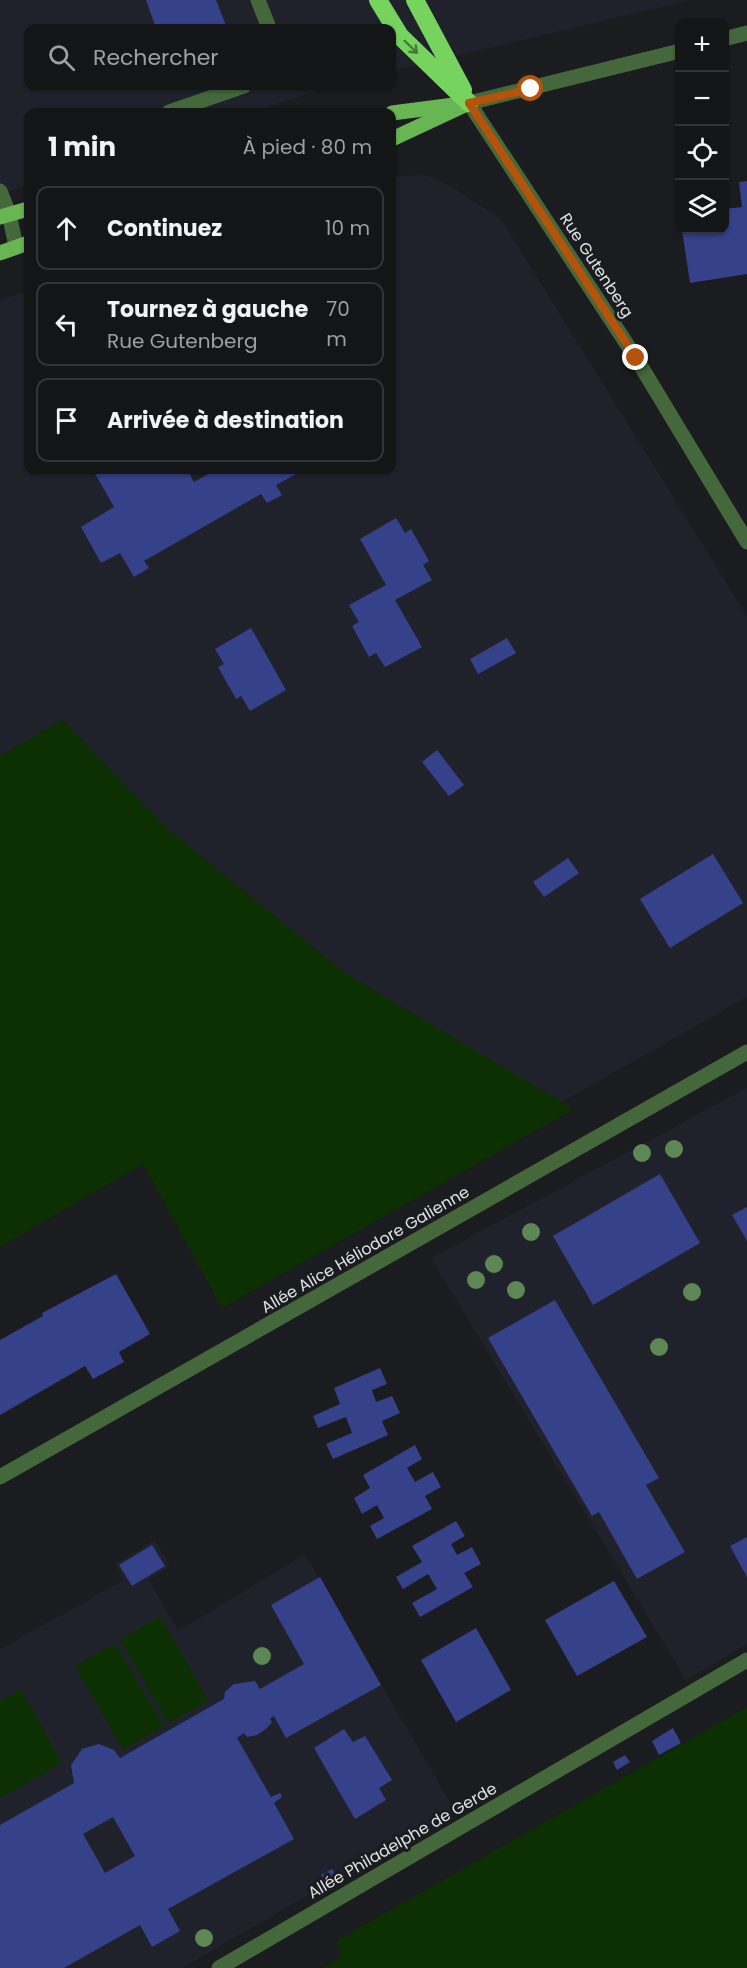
<!DOCTYPE html>
<html lang="fr">
<meta charset="utf-8">
<style>
body{margin:0;font-family:Poppins,sans-serif;background:#212224;color:#f1f3f6}
.controls{position:absolute;right:18px;top:18px;display:grid;overflow:hidden;border-radius:12px;box-shadow:0 2px 4px #0004}
.controls button{width:54px;height:54px;display:grid;place-items:center;padding:0;border:0;border-bottom:2px solid #333436;background:#141517;color:#f1f3f6;font:30px sans-serif}
.stop{position:absolute;width:18px;height:18px;margin:-14px;border:4px solid #b45309;border-radius:50%;background:#fff}
.stop.end{background:#b45309;border-color:#fff;box-shadow:0 2px 6px #0008}
.list{margin:0;padding:0;list-style:none}
h2{display:flex;justify-content:space-between;align-items:center;height:78px;margin:0;padding:0 24px;font-size:26px}
h2 small{font-size:20px;font-weight:400;color:#9d9fa1}
.list li{display:grid;grid-template-columns:39px 1fr auto;gap:18px;align-items:center;box-sizing:border-box;height:84px;margin:0 12px 12px;padding:0 12px;border:2px solid #333436;border-radius:12px}
.list b{display:block;font-size:22px;white-space:nowrap}
.list p{margin:0;font-size:20px;white-space:nowrap;color:#9d9fa1}
.list em{font-size:20px;font-style:normal;color:#9d9fa1}
.icon{flex:none;width:33px;height:33px;fill:none;stroke:currentColor;stroke-width:2;stroke-linecap:round;stroke-linejoin:round}
.map{position:relative;flex:none;width:747px;height:1968px;overflow:hidden}
.search{position:absolute;background:#141517;box-shadow:0 2px 4px #0004;left:24px;top:24px;width:372px;height:66px;display:flex;align-items:center;gap:15px;box-sizing:border-box;padding:0 21px;border-radius:12px;color:#9d9fa1;font-size:22px}
.panel{position:absolute;background:#141517;box-shadow:0 2px 4px #0004;left:24px;top:108px;width:372px;height:366px;border-radius:12px}
.map>svg:first-child{display:block}
.built{fill:#20222b}
.green{fill:#0c3001}
.building{fill:#354189;fill-rule:evenodd}
.lines{fill:none;stroke-linecap:round;stroke-linejoin:round}
.minor{stroke:#44683b;stroke-width:15}
.major{stroke:#68b554;stroke-width:15}
.highway{stroke:#76d35d;stroke-width:18}
.tree{fill:#5d8754}
.oneway{stroke:#48783e}
.route{stroke:#b45309;stroke-width:8}
.labels{text-anchor:middle;stroke-width:6;stroke-linejoin:round;paint-order:stroke}
.street-label{font-size:16px;fill:#e0e1e3;stroke:#1b1c1f}
</style>
<div class="map">
<svg width="747" height="1968" viewBox="0 0 747 1968">
<rect width="100%" height="100%" fill="#1b1c1f"/>
<g class="built">
<path d="M 0,0 L 691,0 L 392,71 L 392,28 L 28,28 L 28,86 L 332,86 L 250,112 L 28,112 L 28,185 L 0,194 Z"/>
<path d="M 421,174 L 444,182 L 501,219 L 747,616 L 747,997 L 560,1103 L 544,1098 L 345,973 L 164,826 L 63,720 L 0,756 L 0,300 L 28,291 L 28,470 L 392,470 L 392,178 Z"/>
<path d="M 747,1088 L 747,1644 L 686,1680 L 431,1258 Z"/>
<path d="M 155,1540 L 170,1566 L 149,1580 L 178,1631 L 305,1554 L 455,1811 L 182,1968 L 0,1968 L 0,1649 L 124,1580 L 115,1564 Z"/>
</g>
<g class="green">
<path d="M 63,720 L 164,826 L 345,973 L 574,1109 L 222,1308 L 143,1164 L 0,1247 L 0,756 Z"/>
<path d="M 160,1616 L 208,1700 L 168,1723 L 120,1640 Z"/>
<path d="M 115,1643 L 164,1726 L 123,1750 L 75,1666 Z"/>
<path d="M 21,1689 L 62,1763 L 0,1798 L 0,1701 Z"/>
<path d="M 747,1707 L 747,1968 L 322,1968 L 341,1957 L 338,1940 Z"/>
</g>
<g class="building">
<path d="M 146,0 L 216,0 L 227,28 L 156,28 Z"/>
<path d="M 747,181 L 747,274 L 690,283 L 682,230 L 724,230 L 724,209 L 742,207 L 739,182 Z"/>
<path d="M 93,470 L 187,470 L 194,482 L 216,470 L 300,472 L 276,485 L 282,495 L 267,503 L 261,494 L 144,561 L 149,568 L 134,577 L 120,553 L 101,563 L 81,527 L 114,507 Z"/>
<path d="M 396,518 L 405,533 L 411,529 L 429,561 L 423,565 L 432,580 L 395,600 L 422,647 L 385,667 L 376,653 L 369,657 L 352,626 L 359,622 L 349,605 L 386,585 L 360,539 Z"/>
<path d="M 251,628 L 286,690 L 250,711 L 241,696 L 236,699 L 218,667 L 224,664 L 215,649 Z"/>
<path d="M 507,638 L 516,653 L 478,674 L 470,659 Z"/>
<path d="M 437,750 L 464,785 L 449,796 L 422,762 Z"/>
<path d="M 713,854 L 743,903 L 670,948 L 640,899 Z"/>
<path d="M 568,858 L 579,873 L 544,897 L 533,882 Z"/>
<path d="M 660,1174 L 700,1243 L 593,1305 L 553,1236 Z"/>
<path d="M 747,1207 L 747,1241 L 732,1215 Z"/>
<path d="M 116,1274 L 150,1334 L 119,1352 L 124,1362 L 93,1379 L 85,1366 L 0,1415 L 0,1340 L 43,1316 L 42,1313 Z"/>
<path d="M 555,1300 L 659,1478 L 646,1485 L 685,1552 L 637,1579 L 599,1512 L 592,1516 L 488,1338 Z"/>
<path d="M 380,1368 L 387,1384 L 372,1390 L 376,1402 L 392,1396 L 400,1413 L 382,1421 L 388,1435 L 333,1459 L 326,1444 L 352,1433 L 346,1417 L 318,1428 L 313,1416 L 340,1404 L 334,1388 Z"/>
<path d="M 415,1445 L 422,1459 L 407,1468 L 415,1482 L 433,1472 L 441,1487 L 425,1496 L 432,1509 L 377,1539 L 370,1526 L 384,1518 L 377,1505 L 362,1514 L 354,1498 L 370,1488 L 363,1475 Z"/>
<path d="M 456,1521 L 465,1536 L 451,1544 L 457,1555 L 472,1547 L 481,1564 L 464,1573 L 473,1587 L 420,1617 L 412,1603 L 437,1589 L 428,1574 L 403,1589 L 396,1577 L 422,1562 L 412,1546 Z"/>
<path d="M 747,1537 L 747,1577 L 730,1546 Z"/>
<path d="M 152,1545 L 165,1566 L 132,1586 L 119,1565 Z"/>
<path d="M 320,1577 L 381,1685 L 286,1738 L 274,1716 L 270,1719 L 272,1722 L 266,1729 L 257,1735 L 247,1737 L 244,1733 L 237,1738 L 271,1797 L 280,1793 L 282,1797 L 274,1803 L 294,1839 L 168,1909 L 180,1931 L 152,1947 L 140,1925 L 64,1968 L 0,1968 L 0,1825 L 74,1783 L 71,1765 L 82,1749 L 99,1744 L 114,1750 L 120,1758 L 224,1699 L 225,1692 L 234,1684 L 255,1681 L 260,1689 L 304,1664 L 271,1605 ZM 113,1817 L 135,1856 L 105,1873 L 83,1834 Z"/>
<path d="M 614,1581 L 647,1637 L 577,1676 L 545,1620 Z"/>
<path d="M 476,1628 L 511,1690 L 456,1722 L 421,1660 Z"/>
<path d="M 673,1728 L 681,1743 L 659,1755 L 652,1741 Z"/>
<path d="M 344,1729 L 353,1742 L 365,1736 L 392,1780 L 379,1788 L 386,1800 L 355,1819 L 314,1748 Z"/>
<path d="M 625,1755 L 630,1762 L 617,1770 L 613,1762 Z"/>
<path d="M 332,1869 L 336,1875 L 324,1882 L 321,1875 Z"/>
</g>
<g class="lines">
<g class="minor">
<path d="M 258,0 L 269,28"/>
<path d="M 724,39 L 747,33"/>
<path d="M 680,51 L 469,103 L 636,358 L 747,542"/>
<path d="M 169,112 L 244,86"/>
<path d="M 0,191 L 9,214 L 16,246"/>
<path d="M 0,1477 L 747,1052"/>
<path d="M 219,1968 L 747,1660"/>
</g>
<g class="major">
<path d="M 392,113 L 454,105"/>
<path d="M 392,139 L 469,103"/>
<path d="M 0,217 L 28,209"/>
<path d="M 0,253 L 28,243"/>
</g>
<g class="highway">
<path d="M 378,0 L 400,36 L 469,103"/>
<path d="M 415,0 L 463,90"/>
</g>
</g>
<g class="tree">
<circle cx="674" cy="1149" r="9"/>
<circle cx="642" cy="1153" r="9"/>
<circle cx="531" cy="1232" r="9"/>
<circle cx="494" cy="1264" r="9"/>
<circle cx="476" cy="1280" r="9"/>
<circle cx="516" cy="1290" r="9"/>
<circle cx="692" cy="1292" r="9"/>
<circle cx="659" cy="1347" r="9"/>
<circle cx="262" cy="1656" r="9"/>
<circle cx="204" cy="1938" r="9"/>
</g>
<defs><path id="oneway-shaft" d="M-6 0H5M1.5-3L5.5 0L1.5 3" fill="none" stroke-width="1.6" stroke-linecap="round" stroke-linejoin="round" transform="scale(1.5)"/></defs>
<use class="oneway" href="#oneway-shaft" transform="translate(411 47) rotate(44)"/>
<g class="lines">
<path class="route" d="M 531,89 L 469,103 L 636,358"/>
</g>
<g class="labels">
<g class="street-label">
<text transform="translate(597 265) rotate(57)" y="6">Rue Gutenberg</text>
<text transform="translate(365 1249) rotate(-30)" y="6">Allée Alice Héliodore Galienne</text>
<text transform="translate(402 1840) rotate(-30)" y="6">Allée Philadelphe de Gerde</text>
</g>
</g>
</svg>
<div class="controls">
<button>+</button>
<button>−</button>
<button><svg class="icon" aria-label="locate" viewBox="0 0 24 24"><circle cx="12" cy="12" r="6"/><path d="M12 2v4M12 18v4M2 12h4M18 12h4"/></svg></button>
<button><svg class="icon" aria-label="layers" viewBox="0 0 24 24"><path d="M12 4l9 5-9 5-9-5zM3 14l9 5 9-5"/></svg></button>
</div>
<div class="stop" style="left:531px;top:89px"></div>
<div class="stop end" style="left:636px;top:358px"></div>
<div class="search"><svg class="icon" aria-label="search" viewBox="0 0 24 24"><circle cx="10" cy="10" r="6"/><path d="M15 15l6 6"/></svg>Rechercher</div>
<section class="panel">
<h2>1 min<small>À pied · 80 m</small></h2>
<ul class="list">
<li><svg class="icon" aria-label="ahead" viewBox="0 0 24 24"><path d="M12 20V5M6 11l6-6 6 6"/></svg><div><b>Continuez</b></div><em>10 m</em></li>
<li><svg class="icon" aria-label="left" viewBox="0 0 24 24"><path d="M17 20v-9H6M10 6l-5 5 5 5"/></svg><div><b>Tournez à gauche</b><p>Rue Gutenberg</p></div><em>70 m</em></li>
<li><svg class="icon" aria-label="arrive" viewBox="0 0 24 24"><path d="M6 21V4h12l-3 4 3 4H6"/></svg><div><b>Arrivée à destination</b></div></li>
</ul>
</section>
</div>
